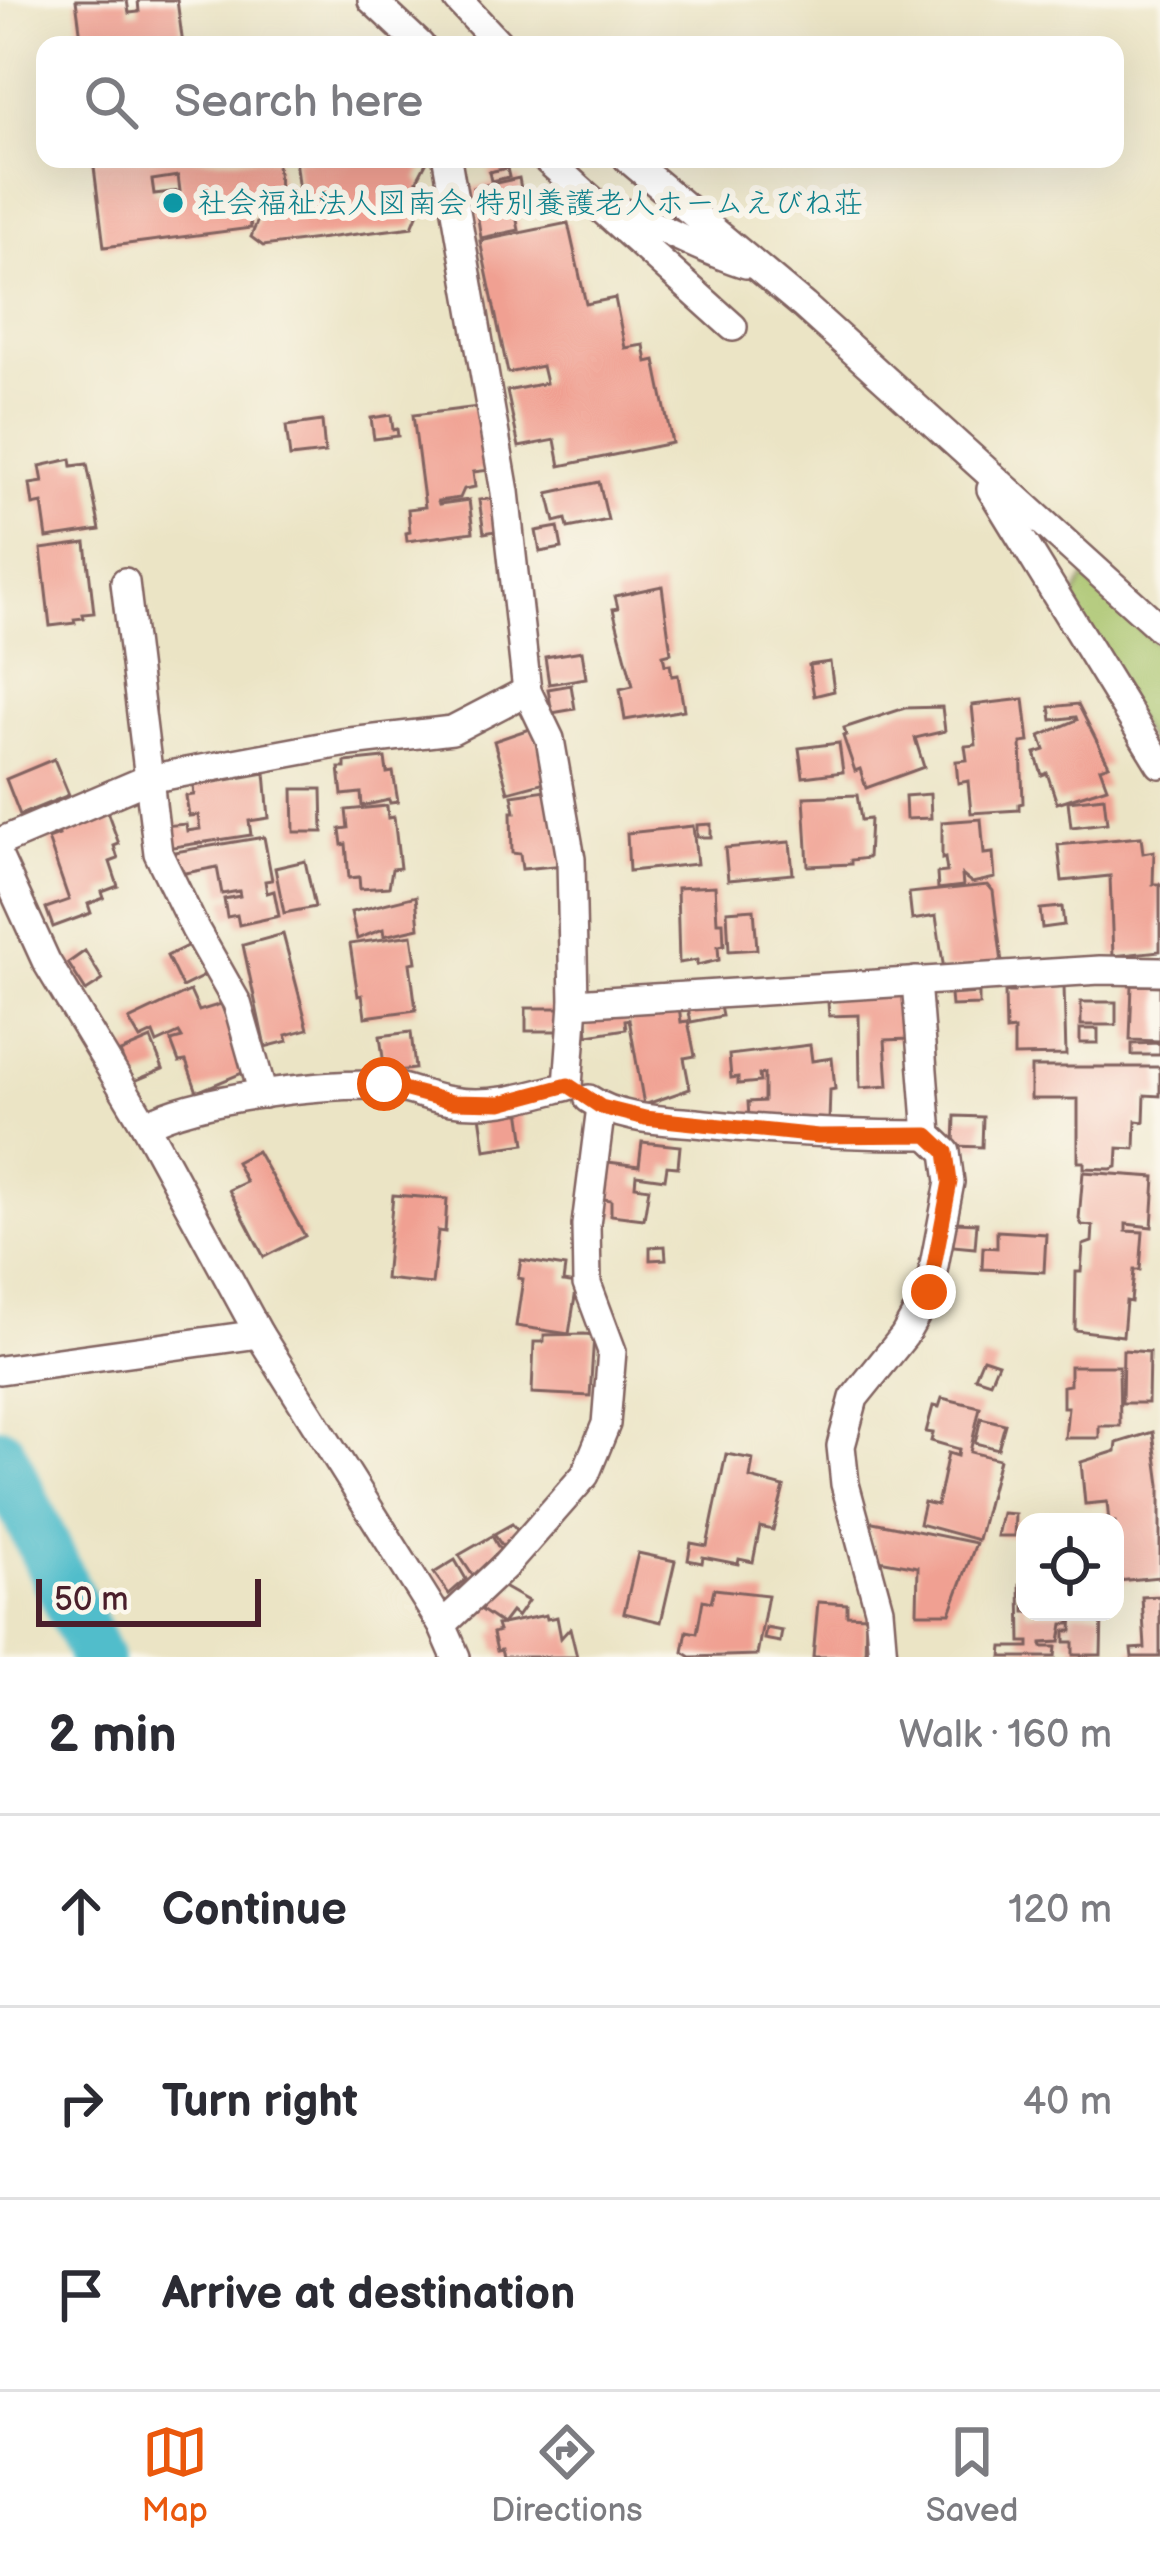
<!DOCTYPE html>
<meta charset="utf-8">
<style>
body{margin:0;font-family:"Balsamiq Sans","Klee One",sans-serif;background:#f2f2f3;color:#2b2b33}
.controls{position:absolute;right:36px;bottom:36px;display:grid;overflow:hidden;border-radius:24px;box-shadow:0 12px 48px #0002}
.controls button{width:108px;height:108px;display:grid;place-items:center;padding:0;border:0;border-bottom:3px solid #e1e1e2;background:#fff;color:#2b2b33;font:60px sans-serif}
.scale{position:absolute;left:36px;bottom:30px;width:225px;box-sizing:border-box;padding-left:12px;border:6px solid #4a1f2b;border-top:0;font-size:33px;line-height:42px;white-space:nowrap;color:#4a1f2b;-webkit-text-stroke:9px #fbf7ec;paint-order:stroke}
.stop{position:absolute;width:36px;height:36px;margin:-27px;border:9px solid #ea580c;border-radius:50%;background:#fff}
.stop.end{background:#ea580c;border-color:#fff;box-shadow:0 3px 12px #0008}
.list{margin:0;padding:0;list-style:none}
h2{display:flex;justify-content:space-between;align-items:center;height:156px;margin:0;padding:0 48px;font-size:51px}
h2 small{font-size:39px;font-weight:400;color:#7c7c81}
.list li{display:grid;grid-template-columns:78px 1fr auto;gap:36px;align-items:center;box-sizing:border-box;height:192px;padding:0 48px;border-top:3px solid #e1e1e2}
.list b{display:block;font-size:45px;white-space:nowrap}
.list em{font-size:39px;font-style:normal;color:#7c7c81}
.icon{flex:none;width:66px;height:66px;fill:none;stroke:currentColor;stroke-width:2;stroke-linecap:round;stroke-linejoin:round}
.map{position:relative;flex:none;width:1160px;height:1657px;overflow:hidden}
.search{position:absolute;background:#fff;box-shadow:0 12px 48px #0002;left:36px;right:36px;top:36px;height:132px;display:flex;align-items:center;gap:30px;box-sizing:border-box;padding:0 42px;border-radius:24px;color:#7c7c81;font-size:45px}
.sheet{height:732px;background:#fff}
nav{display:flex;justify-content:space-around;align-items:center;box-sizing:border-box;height:168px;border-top:3px solid #e1e1e2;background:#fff;font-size:33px;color:#7c7c81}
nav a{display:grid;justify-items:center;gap:6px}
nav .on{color:#ea580c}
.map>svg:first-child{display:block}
.green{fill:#a7c36a;stroke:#78714a;stroke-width:3}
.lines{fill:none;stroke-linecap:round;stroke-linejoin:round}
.river{stroke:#51bdcb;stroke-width:54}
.building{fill:#f0a092;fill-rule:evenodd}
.street-casing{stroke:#826461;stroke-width:32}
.street{stroke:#fff;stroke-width:27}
.route{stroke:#ea580c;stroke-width:15}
.culture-dot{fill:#0f9aa8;stroke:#fbf7ec;stroke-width:4.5}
.labels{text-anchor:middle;stroke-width:12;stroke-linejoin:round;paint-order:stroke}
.culture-label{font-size:30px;fill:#0d838f;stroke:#fbf7ec;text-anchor:start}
</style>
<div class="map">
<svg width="1160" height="1657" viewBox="0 0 1160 1657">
<rect width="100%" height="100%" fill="#fbf7ec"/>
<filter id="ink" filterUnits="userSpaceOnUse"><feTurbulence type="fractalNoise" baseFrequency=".00833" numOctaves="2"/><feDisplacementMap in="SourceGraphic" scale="24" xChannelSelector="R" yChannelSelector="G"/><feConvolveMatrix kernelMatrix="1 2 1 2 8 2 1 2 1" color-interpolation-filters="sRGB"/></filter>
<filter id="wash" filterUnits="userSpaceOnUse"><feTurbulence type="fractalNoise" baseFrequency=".004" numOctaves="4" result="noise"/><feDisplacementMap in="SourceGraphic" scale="48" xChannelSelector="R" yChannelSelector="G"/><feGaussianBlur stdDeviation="2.7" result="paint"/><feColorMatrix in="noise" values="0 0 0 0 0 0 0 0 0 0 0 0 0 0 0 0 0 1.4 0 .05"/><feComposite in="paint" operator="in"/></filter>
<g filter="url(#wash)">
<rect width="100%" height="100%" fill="#ebe4c5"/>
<path class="green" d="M 1085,577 L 1160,647 L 1160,760 L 1068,608 Z"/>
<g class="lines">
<path class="river" d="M 0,1454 L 96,1657"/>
</g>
<g id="blocks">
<g class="building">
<path d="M 76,0 L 127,0 L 129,13 L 139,12 L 138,0 L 177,0 L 183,45 L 82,45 Z"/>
<path d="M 93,159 L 276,159 L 281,194 L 299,192 L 295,159 L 428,159 L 417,180 L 422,183 L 419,189 L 426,193 L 412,227 L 263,246 L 251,237 L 262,210 L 249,211 L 251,228 L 104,247 ZM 178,176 L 180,191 L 154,194 L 152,180 Z"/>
<path d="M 507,168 L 509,177 L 491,181 L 489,172 Z"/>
<path d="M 519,178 L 523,199 L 513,201 L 519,230 L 481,238 L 473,188 Z"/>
<path d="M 568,223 L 586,304 L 615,298 L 625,348 L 644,345 L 647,362 L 655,360 L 672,443 L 560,466 L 555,440 L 519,447 L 507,391 L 546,383 L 542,366 L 508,373 L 480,241 Z"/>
<path d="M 479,407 L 490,470 L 473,472 L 475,487 L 464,489 L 460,498 L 438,501 L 439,504 L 469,500 L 473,532 L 407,541 L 406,533 L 410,532 L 408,509 L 425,507 L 413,415 Z"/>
<path d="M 391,415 L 393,430 L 397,429 L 398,436 L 374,439 L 371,418 Z"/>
<path d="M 322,421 L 325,453 L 290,457 L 286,426 Z"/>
<path d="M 71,459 L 72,466 L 87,464 L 100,530 L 47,538 L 42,503 L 33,505 L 30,484 L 43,482 L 40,466 Z"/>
<path d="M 599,482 L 608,520 L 568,528 L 566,519 L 555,522 L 548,493 Z"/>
<path d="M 497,498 L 501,530 L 484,533 L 479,500 Z"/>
<path d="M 558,527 L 562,548 L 540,552 L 536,531 Z"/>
<path d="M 86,543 L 94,613 L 83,614 L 84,618 L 74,619 L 75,623 L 50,626 L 41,549 Z"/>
<path d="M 662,586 L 671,653 L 663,655 L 665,665 L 670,664 L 672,676 L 678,675 L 684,710 L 625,720 L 620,689 L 633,686 L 613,609 L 618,608 L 615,596 Z"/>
<path d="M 582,651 L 586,678 L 549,684 L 545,657 Z"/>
<path d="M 830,662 L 834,691 L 814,696 L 809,665 Z"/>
<path d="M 571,685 L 575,709 L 552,713 L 548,689 Z"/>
<path d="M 1024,699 L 1029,742 L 1021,743 L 1023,803 L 1019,804 L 1019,810 L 971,813 L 968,781 L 958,783 L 956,761 L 967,760 L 965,746 L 976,745 L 972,705 Z"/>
<path d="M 1078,704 L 1109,765 L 1100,768 L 1107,787 L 1057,803 L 1047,773 L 1042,775 L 1035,753 L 1045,750 L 1040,736 L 1077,720 L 1076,717 L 1052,720 L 1050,707 Z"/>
<path d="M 942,707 L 945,731 L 915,738 L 924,767 L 866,788 L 860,769 L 855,771 L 843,736 L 846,735 L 844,728 L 905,708 Z"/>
<path d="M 535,727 L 549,781 L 508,792 L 494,741 Z"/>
<path d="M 839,743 L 843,772 L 803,777 L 799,748 Z"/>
<path d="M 385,758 L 387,773 L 393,772 L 398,802 L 390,803 L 389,800 L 362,806 L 361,793 L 342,795 L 339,768 L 345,768 L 345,762 Z"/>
<path d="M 54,759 L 69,795 L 20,815 L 6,779 Z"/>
<path d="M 265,773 L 269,818 L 249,821 L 251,835 L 167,848 L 162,826 L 186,824 L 187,831 L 200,829 L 198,815 L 189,816 L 186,796 L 194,795 L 193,786 Z"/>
<path d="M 293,789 L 322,789 L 323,832 L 294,832 Z"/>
<path d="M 553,789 L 565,865 L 522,869 L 520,854 L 512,853 L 511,812 L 515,812 L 512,795 Z"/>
<path d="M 930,794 L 931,818 L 906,819 L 905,796 Z"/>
<path d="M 857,795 L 861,820 L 870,819 L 868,858 L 851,860 L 851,864 L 808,866 L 804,797 Z"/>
<path d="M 1104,797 L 1107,823 L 1071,827 L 1068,801 Z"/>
<path d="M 387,806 L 388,818 L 394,817 L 400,868 L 392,869 L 389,887 L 360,889 L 359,877 L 349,878 L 346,844 L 342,845 L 340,829 L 348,828 L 346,810 Z"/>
<path d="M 107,811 L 119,844 L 114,846 L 118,859 L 110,862 L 118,886 L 102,892 L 104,898 L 88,904 L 91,913 L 53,927 L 46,908 L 69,900 L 48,839 L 59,835 L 57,829 Z"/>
<path d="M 981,819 L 984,854 L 993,853 L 995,878 L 972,883 L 962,875 L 963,886 L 938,889 L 937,873 L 947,872 L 945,858 L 942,859 L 942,822 Z"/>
<path d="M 711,824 L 711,837 L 697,837 L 697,825 Z"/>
<path d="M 693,826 L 697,864 L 629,871 L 627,833 Z"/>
<path d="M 264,837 L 272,880 L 265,881 L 267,893 L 274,891 L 279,916 L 239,925 L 237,915 L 227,917 L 224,899 L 240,896 L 239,891 L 222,894 L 217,867 L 170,876 L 169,853 Z"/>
<path d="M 1141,837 L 1143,853 L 1154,851 L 1153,884 L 1160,884 L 1160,951 L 1113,956 L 1110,876 L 1062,881 L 1058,845 Z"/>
<path d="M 790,842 L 793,874 L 728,880 L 725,848 Z"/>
<path d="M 305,861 L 315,907 L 284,913 L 275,868 Z"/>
<path d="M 988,885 L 993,891 L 1002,963 L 944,970 L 936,916 L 912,920 L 909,893 Z"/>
<path d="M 715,886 L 717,922 L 723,922 L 724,945 L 718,946 L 719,960 L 697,965 L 697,960 L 679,963 L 677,888 Z"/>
<path d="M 416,896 L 419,928 L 384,936 L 383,929 L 357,939 L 351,912 Z"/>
<path d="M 1062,907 L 1064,925 L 1042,928 L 1040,909 Z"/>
<path d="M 754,909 L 757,949 L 729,951 L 727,911 Z"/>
<path d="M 283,934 L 308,1029 L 286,1035 L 288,1041 L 265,1047 L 243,945 Z"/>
<path d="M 412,935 L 416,962 L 410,963 L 416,1010 L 365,1017 L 362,995 L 358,996 L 350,944 Z"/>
<path d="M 189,945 L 204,976 L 182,987 L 167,956 Z"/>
<path d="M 85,951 L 103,980 L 86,991 L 68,963 Z"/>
<path d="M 907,985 L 910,1039 L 885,1040 L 888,1086 L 860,1088 L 859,1015 L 829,1016 L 827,989 Z"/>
<path d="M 1132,985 L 1160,986 L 1160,1041 L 1130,1040 Z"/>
<path d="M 1064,986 L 1066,1055 L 1014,1056 L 1014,1030 L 1006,1031 L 1005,992 L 1014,992 L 1014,987 Z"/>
<path d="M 190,991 L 199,1011 L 221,1004 L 247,1071 L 197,1092 L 186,1061 L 179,1062 L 171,1041 L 182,1038 L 179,1033 L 157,1043 L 153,1033 L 140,1039 L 129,1020 Z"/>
<path d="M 979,993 L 979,1005 L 951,1006 L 950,995 Z"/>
<path d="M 718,997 L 722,1016 L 691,1022 L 687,1003 Z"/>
<path d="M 678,1000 L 681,1022 L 688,1021 L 695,1056 L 684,1058 L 690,1089 L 644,1105 L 629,1019 L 625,1020 L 626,1029 L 588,1035 L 586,1010 Z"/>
<rect x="1081" y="1002" width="35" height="23"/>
<rect x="526" y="1008" width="35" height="23"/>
<rect x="1080" y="1029" width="18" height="14"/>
<path d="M 411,1032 L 415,1069 L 385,1072 L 380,1036 Z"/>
<path d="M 151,1039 L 163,1069 L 132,1082 L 120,1052 Z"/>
<path d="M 1160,1043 L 1160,1055 L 1132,1055 L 1132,1044 Z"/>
<path d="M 810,1045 L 812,1061 L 832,1058 L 835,1089 L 830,1090 L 829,1122 L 749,1118 L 748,1102 L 764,1101 L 764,1074 L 759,1075 L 760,1082 L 738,1084 L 738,1077 L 731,1078 L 729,1055 Z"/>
<path d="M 1031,1067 L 1160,1067 L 1160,1096 L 1145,1095 L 1144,1122 L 1136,1121 L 1135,1149 L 1118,1148 L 1117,1167 L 1111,1169 L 1084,1168 L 1084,1162 L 1078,1162 L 1078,1099 L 1031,1099 Z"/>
<path d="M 520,1109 L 525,1144 L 485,1150 L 480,1115 Z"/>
<path d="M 955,1116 L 983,1117 L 982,1147 L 954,1146 Z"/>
<path d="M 642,1142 L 680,1146 L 678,1167 L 667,1166 L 665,1179 L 636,1175 L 635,1186 L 649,1188 L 644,1219 L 611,1215 L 611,1200 L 603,1199 L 608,1162 L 639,1166 Z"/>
<path d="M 257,1151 L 305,1236 L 264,1257 L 229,1190 L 246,1182 L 236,1162 Z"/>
<path d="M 1083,1172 L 1155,1177 L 1152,1227 L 1126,1224 L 1126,1231 L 1143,1232 L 1140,1270 L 1134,1270 L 1131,1302 L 1126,1301 L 1123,1336 L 1075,1330 L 1076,1272 L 1081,1272 L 1083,1245 L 1092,1242 L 1093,1226 L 1082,1225 L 1079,1219 Z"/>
<path d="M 393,1195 L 447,1199 L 445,1232 L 438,1231 L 432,1284 L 385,1279 Z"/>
<path d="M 955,1222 L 977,1223 L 975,1248 L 953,1246 Z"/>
<path d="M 997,1231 L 1046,1234 L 1044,1272 L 982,1269 L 983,1247 L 997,1248 Z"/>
<path d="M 665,1246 L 666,1259 L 650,1260 L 650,1247 Z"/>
<path d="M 521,1260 L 565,1267 L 563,1282 L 577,1284 L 569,1334 L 516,1326 L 523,1279 L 518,1278 Z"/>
<path d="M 584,1334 L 594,1335 L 590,1396 L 532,1393 L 534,1342 L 544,1342 L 544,1335 Z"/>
<path d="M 1123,1350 L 1149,1352 L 1148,1403 L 1122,1403 Z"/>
<path d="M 983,1358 L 998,1363 L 990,1382 L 975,1377 Z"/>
<path d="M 1070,1366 L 1119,1366 L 1120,1426 L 1099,1426 L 1099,1438 L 1065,1438 L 1068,1407 L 1063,1407 L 1063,1386 L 1070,1385 Z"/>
<path d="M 942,1398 L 980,1407 L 970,1452 L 999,1459 L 978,1540 L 919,1524 L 924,1502 L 937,1505 L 948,1453 L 958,1456 L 959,1449 L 931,1441 L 933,1433 L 926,1432 L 933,1406 L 939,1407 Z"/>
<path d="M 981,1418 L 1005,1424 L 998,1449 L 975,1443 Z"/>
<path d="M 1153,1432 L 1160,1485 L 1160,1577 L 1117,1581 L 1115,1522 L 1109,1522 L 1107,1502 L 1085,1504 L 1081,1462 L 1116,1451 L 1117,1443 Z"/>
<path d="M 726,1454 L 753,1459 L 750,1478 L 784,1487 L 773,1530 L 760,1527 L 753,1562 L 739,1559 L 738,1564 L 703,1557 L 702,1563 L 688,1560 L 691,1543 L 707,1546 Z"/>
<path d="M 1002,1513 L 1015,1514 L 1014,1536 L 997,1536 Z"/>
<path d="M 868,1521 L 976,1543 L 950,1613 L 917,1613 L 918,1567 L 879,1560 Z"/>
<path d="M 512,1524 L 518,1531 L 503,1547 L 494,1534 Z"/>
<path d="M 492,1536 L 500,1550 L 473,1576 L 459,1555 Z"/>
<path d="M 638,1553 L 675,1561 L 661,1622 L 624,1613 Z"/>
<path d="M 455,1560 L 466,1579 L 449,1594 L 434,1573 Z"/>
<path d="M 498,1584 L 528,1601 L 517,1617 L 511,1612 L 502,1624 L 480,1609 Z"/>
<path d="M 1020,1585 L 1025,1585 L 1025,1612 L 1070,1612 L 1070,1624 L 1063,1624 L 1060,1642 L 1042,1643 L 1042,1647 L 1056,1647 L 1055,1657 L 1002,1657 L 1003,1647 L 1029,1647 L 1029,1642 L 1021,1642 Z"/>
<path d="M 714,1589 L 768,1595 L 757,1655 L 691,1657 L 683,1652 L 687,1631 L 697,1633 L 703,1600 L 711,1602 Z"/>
<path d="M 1160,1596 L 1160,1657 L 1132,1657 L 1131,1649 L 1145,1648 L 1142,1597 Z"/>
<path d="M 818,1602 L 847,1604 L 847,1615 L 866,1616 L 865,1657 L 813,1657 Z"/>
<path d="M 1073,1612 L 1102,1612 L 1101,1655 L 1073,1655 L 1073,1642 L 1065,1642 L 1065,1631 L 1072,1631 Z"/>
<path d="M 546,1615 L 547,1619 L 557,1617 L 561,1638 L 570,1628 L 577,1657 L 503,1657 L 501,1650 L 497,1651 L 493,1633 L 499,1631 L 497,1625 Z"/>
<path d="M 766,1628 L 782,1631 L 780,1642 L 764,1639 Z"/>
</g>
</g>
</g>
<g filter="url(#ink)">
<use href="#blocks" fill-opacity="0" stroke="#826461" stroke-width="3"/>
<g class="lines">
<g class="street-casing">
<g id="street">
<path d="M 372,0 L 420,45"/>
<path d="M 458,0 L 500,45"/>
<path d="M 546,159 L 733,327"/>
<path d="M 628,159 L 804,306 L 1160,628"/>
<path d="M 604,206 C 654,221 696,249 746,264"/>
<path d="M 991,489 L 1160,764"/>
<path d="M 125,582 L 158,853 L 195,929 L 237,1003 L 263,1094"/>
<path d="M 0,842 L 148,779 L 342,743 L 452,730 L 527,691"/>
<path d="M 0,860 L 46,961 L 145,1125 L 259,1334 L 442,1625 L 456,1657"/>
<path d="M 574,1003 L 1100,970 L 1160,971"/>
<path d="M 589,1099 C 621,1121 668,1120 705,1124 C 780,1132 853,1135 928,1135"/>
<path d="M 145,1125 C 197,1097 319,1084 380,1085 C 403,1085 427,1098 451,1101 C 492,1108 529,1096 568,1086 L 574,1003 L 571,859 L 550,739 L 527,691 L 505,492 L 447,159"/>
<path d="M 0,1370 L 259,1334"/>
<path d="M 442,1625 L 506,1565 L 585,1475 L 606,1424 L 612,1351 L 587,1284 L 586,1225 L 601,1107"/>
<path d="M 883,1657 L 879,1609 L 845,1484 L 841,1446 L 854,1398 L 904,1336 L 929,1292 L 950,1182 L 946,1152 L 928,1135 L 916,981"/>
</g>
</g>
<use href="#street" class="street"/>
</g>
</g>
<g class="lines" filter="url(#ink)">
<path class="route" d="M 384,1084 L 452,1102 L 501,1103 L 568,1085 L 601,1107 L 645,1118 L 818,1136 L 928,1135 L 946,1152 L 950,1182 L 929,1292"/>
</g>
<circle class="culture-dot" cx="173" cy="203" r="12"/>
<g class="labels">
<g class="culture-label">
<text x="197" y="213">社会福祉法人図南会 特別養護老人ホームえびね荘</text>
</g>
</g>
</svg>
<div class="controls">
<button><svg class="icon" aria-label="locate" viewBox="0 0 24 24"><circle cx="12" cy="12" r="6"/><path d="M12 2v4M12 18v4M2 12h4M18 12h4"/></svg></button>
</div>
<div class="scale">50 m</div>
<div class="stop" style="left:384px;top:1084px"></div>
<div class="stop end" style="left:929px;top:1292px"></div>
<div class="search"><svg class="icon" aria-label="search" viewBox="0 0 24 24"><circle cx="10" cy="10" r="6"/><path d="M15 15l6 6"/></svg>Search here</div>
</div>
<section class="sheet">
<h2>2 min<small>Walk · 160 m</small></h2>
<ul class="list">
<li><svg class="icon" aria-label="ahead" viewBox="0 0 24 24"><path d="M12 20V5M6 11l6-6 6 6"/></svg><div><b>Continue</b></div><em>120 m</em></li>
<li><svg class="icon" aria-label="right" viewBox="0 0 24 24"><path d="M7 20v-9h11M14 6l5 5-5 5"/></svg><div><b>Turn right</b></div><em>40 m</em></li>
<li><svg class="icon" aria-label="arrive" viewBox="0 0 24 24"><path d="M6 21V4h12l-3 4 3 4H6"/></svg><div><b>Arrive at destination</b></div></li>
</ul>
</section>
<nav>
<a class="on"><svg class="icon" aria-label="map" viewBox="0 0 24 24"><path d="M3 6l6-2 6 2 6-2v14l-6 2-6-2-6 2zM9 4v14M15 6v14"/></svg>Map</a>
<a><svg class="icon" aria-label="directions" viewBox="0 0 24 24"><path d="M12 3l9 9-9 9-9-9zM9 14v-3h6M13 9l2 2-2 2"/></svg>Directions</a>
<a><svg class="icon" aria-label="saved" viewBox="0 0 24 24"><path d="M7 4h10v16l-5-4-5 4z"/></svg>Saved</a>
</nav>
